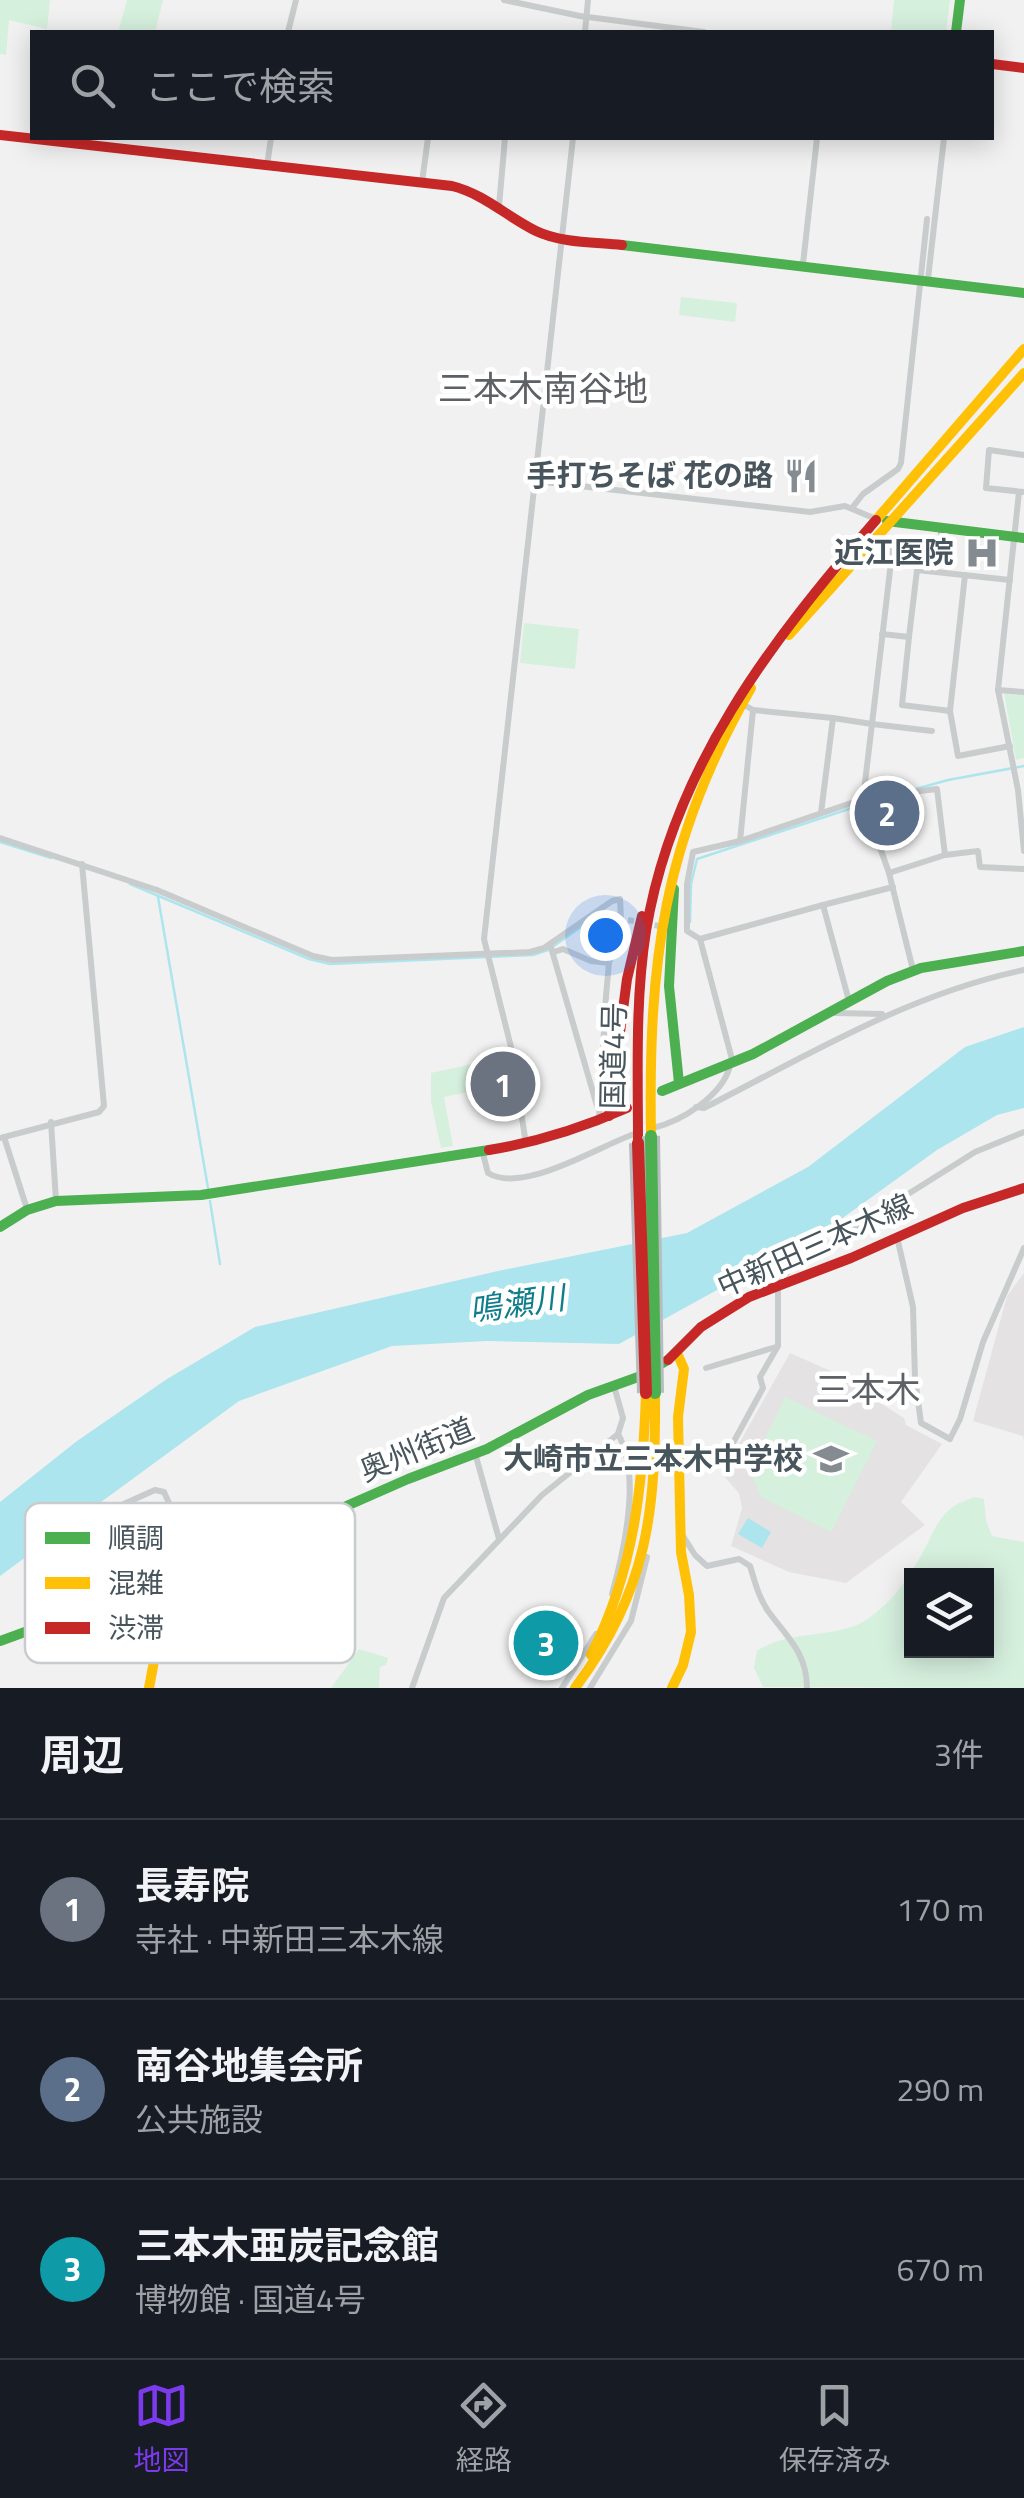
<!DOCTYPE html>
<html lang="ja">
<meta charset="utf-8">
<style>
body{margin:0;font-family:"Titillium Web","Noto Sans JP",sans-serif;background:#242831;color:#f1f3f6}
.controls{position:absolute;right:30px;bottom:30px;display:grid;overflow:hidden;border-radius:0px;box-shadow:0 5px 25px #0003}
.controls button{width:90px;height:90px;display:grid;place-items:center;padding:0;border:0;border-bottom:2px solid #363941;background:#171b24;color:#f1f3f6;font:50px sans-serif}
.you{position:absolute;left:605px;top:935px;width:35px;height:35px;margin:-25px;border:8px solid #fff;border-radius:50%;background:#1a73e8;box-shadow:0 0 0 15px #1a73e833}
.badge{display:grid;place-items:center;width:65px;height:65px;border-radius:50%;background:#7c3aed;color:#fff;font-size:32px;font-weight:700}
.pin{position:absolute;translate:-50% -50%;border:5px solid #fff;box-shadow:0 2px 10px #0006}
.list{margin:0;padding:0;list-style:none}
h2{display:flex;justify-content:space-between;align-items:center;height:130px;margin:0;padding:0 40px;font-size:42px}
h2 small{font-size:32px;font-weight:400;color:#9ea1a6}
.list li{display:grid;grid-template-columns:65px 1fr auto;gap:30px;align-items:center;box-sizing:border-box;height:180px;padding:0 40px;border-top:2px solid #363941}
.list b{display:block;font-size:38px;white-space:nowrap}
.list p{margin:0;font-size:32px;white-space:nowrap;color:#9ea1a6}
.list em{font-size:32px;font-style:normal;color:#9ea1a6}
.icon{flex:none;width:55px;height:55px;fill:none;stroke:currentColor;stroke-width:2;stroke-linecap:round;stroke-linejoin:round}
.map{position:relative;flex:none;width:1024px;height:1688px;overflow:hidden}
.search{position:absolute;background:#171b24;box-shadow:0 5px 25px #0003;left:30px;right:30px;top:30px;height:110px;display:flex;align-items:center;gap:25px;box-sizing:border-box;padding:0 35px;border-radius:0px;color:#9ea1a6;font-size:38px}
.sheet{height:670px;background:#171b24}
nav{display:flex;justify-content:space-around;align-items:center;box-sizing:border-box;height:140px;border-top:2px solid #363941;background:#171b24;font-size:28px;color:#9ea1a6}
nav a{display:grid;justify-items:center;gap:5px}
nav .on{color:#7c3aed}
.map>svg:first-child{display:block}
.education{fill:#e4e2e3}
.green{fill:#d6f0de;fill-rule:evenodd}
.water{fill:#ace5ed}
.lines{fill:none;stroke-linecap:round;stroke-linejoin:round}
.stream{stroke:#ace5ed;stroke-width:2.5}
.street-tunnel{stroke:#c8cacc;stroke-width:6;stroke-dasharray:6 3;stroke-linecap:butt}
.street{stroke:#c9cccd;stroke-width:6}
.fast{stroke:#4caf50;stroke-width:10}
.slow{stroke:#ffc107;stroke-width:10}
.jam{stroke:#c62828;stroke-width:10}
.fast-bridge-casing{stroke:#b7bcc0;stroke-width:18;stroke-linecap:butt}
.jam-bridge-casing{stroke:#b7bcc0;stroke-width:18;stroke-linecap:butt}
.fast-bridge{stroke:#4caf50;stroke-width:12}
.jam-bridge{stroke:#c62828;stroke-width:12}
.labels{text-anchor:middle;stroke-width:9;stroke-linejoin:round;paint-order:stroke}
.poi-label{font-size:30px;font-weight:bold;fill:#48555d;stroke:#fff;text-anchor:end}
.street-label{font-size:30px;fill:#48555d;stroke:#fff}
.water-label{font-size:32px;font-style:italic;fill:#0f7d8b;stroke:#fff}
.quarter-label{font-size:35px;fill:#5d6165;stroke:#fff}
.key{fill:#fff;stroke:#c8ccce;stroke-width:2.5}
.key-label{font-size:28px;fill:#48555d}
</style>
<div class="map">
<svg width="1024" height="1688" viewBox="0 0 1024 1688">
<rect width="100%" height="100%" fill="#f2f1f1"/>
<g class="education">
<path d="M 1024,1273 L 1024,1442 L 1023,1436 L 973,1421 L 1007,1296 Z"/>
<path d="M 790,1353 L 858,1383 L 858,1389 L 904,1418 L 906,1425 L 942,1444 L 901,1502 L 925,1525 L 846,1583 L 789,1572 L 731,1546 L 742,1508 L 739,1493 L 722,1474 Z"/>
</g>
<g class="green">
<path d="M 0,0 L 50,0 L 47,29 L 9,20 L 6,55 L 0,54 Z"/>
<path d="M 127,0 L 163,0 L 155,32 L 118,32 Z"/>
<path d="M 894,0 L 950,0 L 946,32 L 891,32 Z"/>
<path d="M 681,297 L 737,303 L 735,322 L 679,315 Z"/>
<path d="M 524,623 L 579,629 L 575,669 L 520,663 Z"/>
<path d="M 1004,693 L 1024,695 L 1024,758 L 1016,760 Z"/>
<path d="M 508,1056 L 512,1071 L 486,1076 L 488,1088 L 444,1097 L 453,1146 L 441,1148 L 431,1102 L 431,1073 Z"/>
<path d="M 785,1397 L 877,1441 L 831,1532 L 761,1497 L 750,1470 Z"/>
<path d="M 974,1497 L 984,1499 L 986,1520 L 992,1536 L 1024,1542 L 1024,1688 L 763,1687 L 754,1668 L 757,1651 C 791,1628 839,1640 869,1618 C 893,1601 909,1578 923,1552 C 931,1537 938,1517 953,1507 C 959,1502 968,1500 974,1497 ZM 912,1576 L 986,1576 L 986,1650 L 912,1650 Z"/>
<path d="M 359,1649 L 388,1658 L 386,1665 L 380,1667 L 379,1688 L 331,1688 Z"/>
</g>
<g class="water">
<path d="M 1024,1027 L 1024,1108 L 997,1115 L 937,1150 L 826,1230 L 619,1344 L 487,1341 L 392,1346 L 239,1401 L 0,1576 L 0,1502 L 77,1441 L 167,1379 L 255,1327 L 498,1271 L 687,1233 L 808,1167 L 965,1047 Z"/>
<path d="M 748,1518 L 771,1532 L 762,1548 L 738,1534 Z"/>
</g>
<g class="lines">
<g class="stream">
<path d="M 869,802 L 948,780 L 1024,766"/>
<path d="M 0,842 L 51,858"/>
<path d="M 130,884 L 309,959 L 330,964 L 533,955 L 548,950 L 598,915 L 618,915"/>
<path d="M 158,897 L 208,1188"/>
<path d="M 690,922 L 691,884 L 697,859 L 861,805"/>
<path d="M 210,1201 L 220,1264"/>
</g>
<path class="street-tunnel" d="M 628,920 L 664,927"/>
<g class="street">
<path d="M 504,0 L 580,16 L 704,32"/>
<path d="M 288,32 L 296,0"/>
<path d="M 585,32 L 588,0"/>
<path d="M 267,166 L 271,138"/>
<path d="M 422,182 L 428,138"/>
<path d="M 499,206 L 505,138"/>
<path d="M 803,264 L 817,138"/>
<path d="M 928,279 L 944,138"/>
<path d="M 1024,455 L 989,450 L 986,488 L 1024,492"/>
<path d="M 535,481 L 810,512 L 845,506 L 876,519"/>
<path d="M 1019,492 L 998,690 L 1018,790 L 1024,851"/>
<path d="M 852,508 L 863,494 L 898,469 L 901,463 L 927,219"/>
<path d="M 882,634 L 909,637 L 902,705 L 950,711 L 958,756 L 1010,746"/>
<path d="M 909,637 L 917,570 L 1010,580"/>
<path d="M 998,690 L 1024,692"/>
<path d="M 741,703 L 753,710 L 833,718"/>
<path d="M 950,711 L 965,575"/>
<path d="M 932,731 L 872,724 L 893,545 L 933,548 L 941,540 L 941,528"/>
<path d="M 863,799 L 889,873 L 913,970"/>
<path d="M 866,808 L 920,791 L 937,789 L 945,855 L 978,851 L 980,867 L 1024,869"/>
<path d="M 821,813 L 833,718 L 872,724 L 863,799 L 740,841 L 693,852 L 687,884 L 687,931 L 700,939 L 823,905 L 849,1001"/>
<path d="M 0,838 L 157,890 L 313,956 L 332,960 L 530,952 L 544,948 L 612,901 L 620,899 L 621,919 L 609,963 L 606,996 L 599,1119"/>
<path d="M 740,841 L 753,710"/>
<path d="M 889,873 L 945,855"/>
<path d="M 823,905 L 893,887"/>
<path d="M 700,939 L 733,1063"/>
<path d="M 550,944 L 597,1106"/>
<path d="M 554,952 L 563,949 L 591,961 L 609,963"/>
<path d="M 835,1013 L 882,1014"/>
<path d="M 696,1107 L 704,1108 C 808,1055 909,994 1024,970"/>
<path d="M 51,1122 L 56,1201"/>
<path d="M 653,1128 C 682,1121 722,1096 730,1066"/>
<path d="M 4,1137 L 27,1209"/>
<path d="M 0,1138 L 99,1112 L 104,1106 L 82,864"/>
<path d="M 526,1144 L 511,1047 L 484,939 L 573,138"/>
<path d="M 482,1150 L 488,1173 C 524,1195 602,1144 637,1133"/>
<path d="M 897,1237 L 913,1307 L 915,1378 L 921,1423 L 950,1439 L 960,1419 L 983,1342 L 1024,1248"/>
<path d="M 706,1368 L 776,1347"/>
<path d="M 475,1453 L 499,1539"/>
<path d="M 680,1462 L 721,1465 L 763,1388 L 760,1377 L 778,1346 L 778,1284 L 792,1267 L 975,1152 L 1024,1132"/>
<path d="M 683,1536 L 695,1555 L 707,1566 L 739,1559 L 750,1566 C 755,1582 758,1596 768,1611 C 787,1637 807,1653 807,1688"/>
<path d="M 612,1594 C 624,1551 642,1476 618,1434"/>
<path d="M 91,1606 L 98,1595 L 184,1536 L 164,1492 L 155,1490 L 117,1507"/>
<path d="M 412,1688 L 444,1598 L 542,1495 L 618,1434 L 623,1418 L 614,1386"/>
<path d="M 562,1688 L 596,1634"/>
<path d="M 590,1688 L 631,1621 L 647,1557"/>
</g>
<g class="fast">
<path d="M 956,32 L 960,0"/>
<path d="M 622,245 L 1024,293"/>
<path d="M 887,521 L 1024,538"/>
<path d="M 674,889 L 669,986 L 679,1083"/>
<path d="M 662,1091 L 753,1054 L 887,981 L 921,968 L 1024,951"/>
<path d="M 0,1227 L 27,1210 L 56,1201 L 201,1195 L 489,1150"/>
<path d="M 0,1641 L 228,1558 L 408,1479 L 487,1449 L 588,1395 L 638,1377 L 668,1360"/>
</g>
<g class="slow">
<path d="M 876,520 L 1024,349"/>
<path d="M 789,635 L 1024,373"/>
<path d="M 651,1136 C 648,962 663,841 751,688"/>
<path d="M 591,1655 C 634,1571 643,1486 646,1393"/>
<path d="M 149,1688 L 161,1624 L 164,1581"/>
<path d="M 575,1688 C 648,1591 656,1511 655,1393"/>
<path d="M 672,1688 L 683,1665 L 691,1632 L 689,1595 L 681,1552 L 678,1417 L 684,1369 L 677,1353"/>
</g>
<g class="jam">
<path d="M 992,64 L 1024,68"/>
<path d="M 0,135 L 452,186 C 484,194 506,216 536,231 C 561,243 594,242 622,245"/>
<path d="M 609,1116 L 627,979 L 642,916"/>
<path d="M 638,1143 C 638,1072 635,1001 646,931 C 673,768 771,641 876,520"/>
<path d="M 489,1150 C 538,1142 582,1128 627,1108"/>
<path d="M 668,1360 L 701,1327 L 749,1297 L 851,1258 L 963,1208 L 1024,1188"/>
</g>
<g class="fast-bridge-casing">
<path id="fast-bridge" d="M 651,1136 L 655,1393"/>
</g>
<g class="jam-bridge-casing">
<path id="jam-bridge" d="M 638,1143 L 646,1393"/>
</g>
<use href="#fast-bridge" class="fast-bridge"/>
<use href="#jam-bridge" class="jam-bridge"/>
</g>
<defs>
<g id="restaurant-bare" transform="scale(2.7)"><path d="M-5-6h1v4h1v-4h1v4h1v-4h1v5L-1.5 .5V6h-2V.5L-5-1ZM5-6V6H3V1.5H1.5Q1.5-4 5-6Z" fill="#848c91" stroke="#fff" stroke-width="2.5" paint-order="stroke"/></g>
<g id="hospital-bare" transform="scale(2.7)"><path d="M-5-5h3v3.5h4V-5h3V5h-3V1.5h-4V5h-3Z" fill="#848c91" stroke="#fff" stroke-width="2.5" paint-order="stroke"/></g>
<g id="school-bare" transform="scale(2.7)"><path d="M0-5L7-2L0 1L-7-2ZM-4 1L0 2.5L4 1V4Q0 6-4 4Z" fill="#848c91" stroke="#fff" stroke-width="2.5" paint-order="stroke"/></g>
</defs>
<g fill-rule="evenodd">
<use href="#restaurant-bare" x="801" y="476"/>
<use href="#hospital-bare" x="982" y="553"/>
<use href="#school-bare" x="831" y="1459"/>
</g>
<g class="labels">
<g class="poi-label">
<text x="773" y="486">手打ちそば 花の路</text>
<text x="954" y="563">近江医院</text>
<text x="803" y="1469">大崎市立三本木中学校</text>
</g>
<g class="street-label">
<text transform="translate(614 1056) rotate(-89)" y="10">国道4号</text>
<text transform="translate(815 1246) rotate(-24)" y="10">中新田三本木線</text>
<text transform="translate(417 1450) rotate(-22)" y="10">奥州街道</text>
</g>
<g class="water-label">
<text transform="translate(517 1304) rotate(-8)" y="11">鳴瀬川</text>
</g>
<g class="quarter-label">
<text x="543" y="401">三本木南谷地</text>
<text x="868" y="1402">三本木</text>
</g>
</g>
<rect x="25" y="1503" width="330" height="160" rx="15" class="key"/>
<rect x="45" y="1532" width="45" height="12" fill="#4caf50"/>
<rect x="45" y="1577" width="45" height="12" fill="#ffc107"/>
<rect x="45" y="1622" width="45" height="12" fill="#c62828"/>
<g class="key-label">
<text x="108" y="1548">順調</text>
<text x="108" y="1593">混雑</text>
<text x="108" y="1638">渋滞</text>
</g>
</svg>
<div class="controls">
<button><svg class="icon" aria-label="layers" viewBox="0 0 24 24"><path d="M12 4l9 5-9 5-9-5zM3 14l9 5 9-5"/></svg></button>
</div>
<div class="you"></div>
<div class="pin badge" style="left:503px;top:1084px;background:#6b7280">1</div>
<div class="pin badge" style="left:887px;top:813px;background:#5c6f8a">2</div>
<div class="pin badge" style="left:546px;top:1643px;background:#0f9aa8">3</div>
<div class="search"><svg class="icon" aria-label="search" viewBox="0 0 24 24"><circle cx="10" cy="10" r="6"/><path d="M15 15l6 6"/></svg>ここで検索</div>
</div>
<section class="sheet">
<h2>周辺<small>3件</small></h2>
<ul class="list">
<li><span class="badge" style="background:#6b7280">1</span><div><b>長寿院</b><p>寺社 · 中新田三本木線</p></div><em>170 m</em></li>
<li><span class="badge" style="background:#5c6f8a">2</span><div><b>南谷地集会所</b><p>公共施設</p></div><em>290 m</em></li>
<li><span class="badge" style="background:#0f9aa8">3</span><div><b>三本木亜炭記念館</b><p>博物館 · 国道4号</p></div><em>670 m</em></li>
</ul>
</section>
<nav>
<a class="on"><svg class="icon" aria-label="map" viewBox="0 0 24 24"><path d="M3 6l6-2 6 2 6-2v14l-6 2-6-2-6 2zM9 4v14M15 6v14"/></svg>地図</a>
<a><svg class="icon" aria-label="directions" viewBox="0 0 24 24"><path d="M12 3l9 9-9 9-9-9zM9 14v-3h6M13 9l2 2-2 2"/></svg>経路</a>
<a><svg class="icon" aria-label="saved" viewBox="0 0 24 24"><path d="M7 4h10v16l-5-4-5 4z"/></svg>保存済み</a>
</nav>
